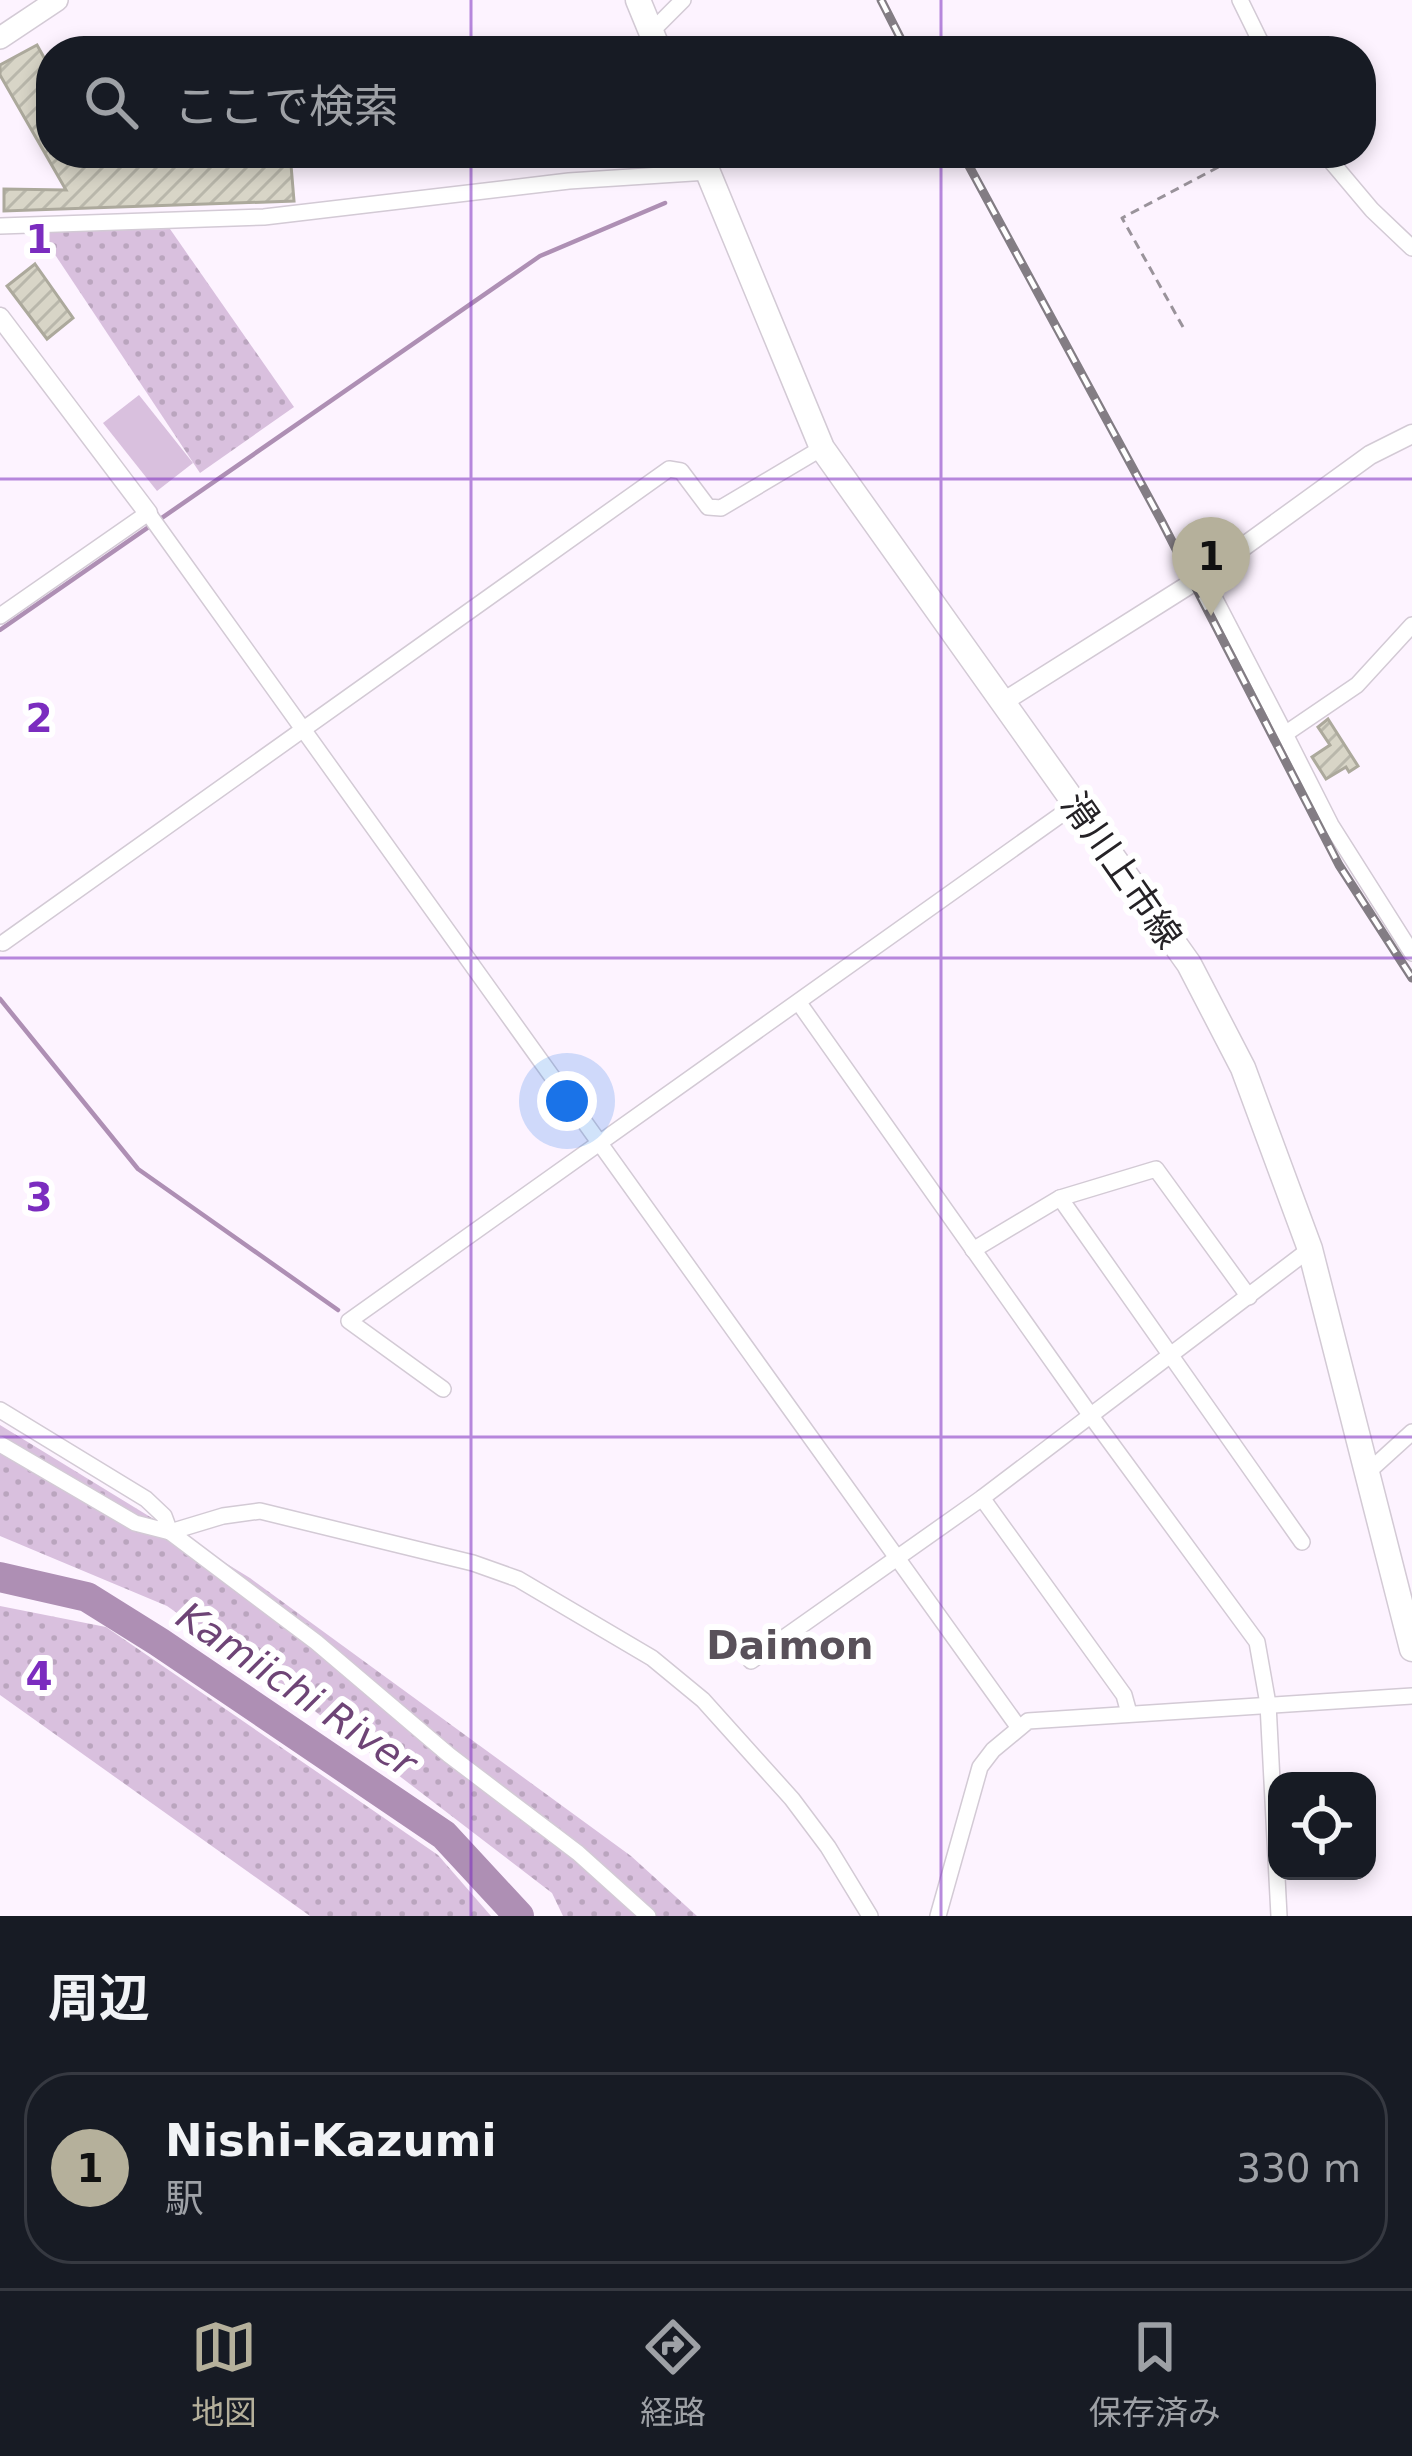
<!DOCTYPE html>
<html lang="ja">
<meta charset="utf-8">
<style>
body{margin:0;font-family:"DejaVu Sans","Noto Sans JP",sans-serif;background:#20242c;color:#f1f3f6}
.controls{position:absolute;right:36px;bottom:36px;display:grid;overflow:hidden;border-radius:24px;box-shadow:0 6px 18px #0003}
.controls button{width:108px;height:108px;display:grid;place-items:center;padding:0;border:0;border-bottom:3px solid #363941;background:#171b24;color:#f1f3f6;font:60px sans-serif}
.you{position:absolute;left:567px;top:1101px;width:42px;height:42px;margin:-30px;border:9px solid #fff;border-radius:50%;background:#1a73e8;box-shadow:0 0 0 18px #1a73e833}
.badge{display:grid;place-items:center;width:78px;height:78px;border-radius:50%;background:#b5b09b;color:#111;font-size:39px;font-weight:700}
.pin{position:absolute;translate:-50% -99px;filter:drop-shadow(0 3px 6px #0008)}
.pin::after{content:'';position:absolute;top:63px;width:42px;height:36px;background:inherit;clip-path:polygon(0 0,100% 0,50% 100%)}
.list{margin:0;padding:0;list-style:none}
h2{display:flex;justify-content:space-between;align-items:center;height:156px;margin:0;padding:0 48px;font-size:51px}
h2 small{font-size:39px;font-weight:400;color:#9ea1a6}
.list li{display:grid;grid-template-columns:78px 1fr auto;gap:36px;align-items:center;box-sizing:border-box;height:192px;margin:0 24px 24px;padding:0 24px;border:3px solid #363941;border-radius:48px}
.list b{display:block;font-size:45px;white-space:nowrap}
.list p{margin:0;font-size:39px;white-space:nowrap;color:#9ea1a6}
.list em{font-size:39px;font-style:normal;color:#9ea1a6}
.icon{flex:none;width:66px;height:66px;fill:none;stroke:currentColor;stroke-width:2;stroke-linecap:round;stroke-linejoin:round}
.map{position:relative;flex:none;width:1412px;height:1916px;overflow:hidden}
.search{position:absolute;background:#171b24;box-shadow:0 6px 18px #0003;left:36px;right:36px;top:36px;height:132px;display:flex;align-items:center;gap:30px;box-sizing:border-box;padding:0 42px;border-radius:48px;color:#9ea1a6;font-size:45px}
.sheet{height:372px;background:#171b24}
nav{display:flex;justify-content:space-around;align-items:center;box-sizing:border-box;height:168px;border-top:3px solid #363941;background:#171b24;font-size:33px;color:#9ea1a6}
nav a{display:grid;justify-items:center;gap:6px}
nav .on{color:#b5b09b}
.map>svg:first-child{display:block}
.grass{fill:url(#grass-dots)}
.park{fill:#d9c0de}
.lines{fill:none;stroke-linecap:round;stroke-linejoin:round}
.stream{stroke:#ae8fb4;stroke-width:4.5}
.river{stroke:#ae8fb4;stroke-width:30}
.building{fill:url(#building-hatch);stroke:#aca99c;stroke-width:3}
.minor-casing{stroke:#d3cad5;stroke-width:18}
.tertiary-casing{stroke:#d3cad5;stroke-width:21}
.secondary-casing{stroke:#d3cad5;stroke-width:24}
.primary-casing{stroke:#d3cad5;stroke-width:27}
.path{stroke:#9a939b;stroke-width:3;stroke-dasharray:9 6;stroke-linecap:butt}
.minor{stroke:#fff;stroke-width:15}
.tertiary{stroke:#fff;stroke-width:18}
.secondary{stroke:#fff;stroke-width:21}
.primary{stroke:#fff;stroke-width:24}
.rail-casing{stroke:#837d84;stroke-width:9}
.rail{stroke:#fff;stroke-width:4.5;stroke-dasharray:14;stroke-linecap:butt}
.grid{fill:none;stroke:#7b2cbf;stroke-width:3;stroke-opacity:0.55}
.labels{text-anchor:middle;stroke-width:12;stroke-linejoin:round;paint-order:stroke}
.street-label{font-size:36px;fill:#252226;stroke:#fff}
.neighbourhood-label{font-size:39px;font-weight:bold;fill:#59515a;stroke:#fff}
.water-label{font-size:39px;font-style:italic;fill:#6e4476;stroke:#fff}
.grid-label{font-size:39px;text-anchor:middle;font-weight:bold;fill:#7b2cbf;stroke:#fff;stroke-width:12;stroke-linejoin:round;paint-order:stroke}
</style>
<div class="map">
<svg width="1412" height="1916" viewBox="0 0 1412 1916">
<defs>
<pattern id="grass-dots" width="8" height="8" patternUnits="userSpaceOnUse" patternTransform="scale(3)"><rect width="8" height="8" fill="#d9c0de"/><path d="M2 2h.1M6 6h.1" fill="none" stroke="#baa5be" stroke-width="1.8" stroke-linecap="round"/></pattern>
<pattern id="building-hatch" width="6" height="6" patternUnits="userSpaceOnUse" patternTransform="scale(3)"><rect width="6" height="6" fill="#d8d5c7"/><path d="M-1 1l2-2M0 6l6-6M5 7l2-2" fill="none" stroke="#b9b7ab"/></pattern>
</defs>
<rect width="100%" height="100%" fill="#fdf3ff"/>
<g class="grass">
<path d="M 170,229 L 294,407 L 200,473 L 40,232 Z"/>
<path d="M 0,1425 L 250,1578 L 631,1856 L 697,1916 L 563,1916 L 552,1893 L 282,1686 L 167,1606 L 0,1536 Z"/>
<path d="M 0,1606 L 106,1627 L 438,1855 L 491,1916 L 310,1916 L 0,1695 Z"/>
</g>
<path class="park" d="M 139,395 L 193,463 L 157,491 L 103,423 Z"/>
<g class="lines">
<g class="stream">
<path d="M 0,630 L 540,256 L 665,203"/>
<path d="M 0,999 L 138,1169 L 338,1310"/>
</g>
<path class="river" d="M 0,1577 L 87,1597 L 159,1642 L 444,1835 L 519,1916"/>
</g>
<g class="building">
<path d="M 37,45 L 51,70 L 51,153 L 98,153 L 101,159 L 290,153 L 294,201 L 4,211 L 4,189 L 66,190 L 0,75 L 0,65 Z"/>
<path d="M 35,264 L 73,318 L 47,339 L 7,286 Z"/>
<path d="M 1328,719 L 1358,766 L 1349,772 L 1346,767 L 1326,779 L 1312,757 L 1330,745 L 1318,727 Z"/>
</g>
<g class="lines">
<g class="minor-casing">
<g id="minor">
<path d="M 1240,0 L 1265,51"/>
<path d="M 651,32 L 683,0"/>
<path d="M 1324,153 L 1372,210 L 1412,248"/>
<path d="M 0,226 L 264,217 L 569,181 L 708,172"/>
<path d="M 1203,576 L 1285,734 L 1357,685 L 1412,625"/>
<path d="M 0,616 L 148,513 L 1019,1728"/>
<path d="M 1285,734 L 1331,825 L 1412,953"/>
<path d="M 3,943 L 669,469 L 681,471 L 708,507 L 721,508 L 822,448"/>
<path d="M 799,1003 L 1091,1416 L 1257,1642 L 1268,1704 L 1279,1916"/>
<path d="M 1060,1198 L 1302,1542"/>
<path d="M 973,1250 L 1060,1198 L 1156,1169 L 1249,1297"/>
<path d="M 443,1389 L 349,1321 L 1076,804"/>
<path d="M 0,1410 L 146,1499 L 164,1516 L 170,1532"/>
<path d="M 0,1444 L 135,1523 L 170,1532"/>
<path d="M 1368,1472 L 1412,1432"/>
<path d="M 982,1498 L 1124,1695 L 1129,1713"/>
<path d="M 751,1661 L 982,1498 L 1310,1249"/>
<path d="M 648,1916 L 578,1853 L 449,1755 L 316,1642 L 170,1532 L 223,1516 L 260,1511 L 473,1563 L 518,1579 L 652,1658 L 703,1700 L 792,1799 L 828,1847 L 870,1916"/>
<path d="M 938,1916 L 980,1767 L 993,1750 L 1028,1721 L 1412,1696"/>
</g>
</g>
<g class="tertiary-casing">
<g id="tertiary">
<path d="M 0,317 L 148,513"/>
<path d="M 1003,702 L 1203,576 L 1370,455 L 1412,434"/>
</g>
</g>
<g class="secondary-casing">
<path id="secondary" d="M 0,38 L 57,0"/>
</g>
<g class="primary-casing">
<g id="primary">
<path d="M 638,0 L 659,51"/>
<path d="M 700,153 L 822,448 L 1189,964 L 1243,1068 L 1310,1249 L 1412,1649"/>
</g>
</g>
<path class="path" d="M 1183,327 L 1122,218 L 1245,153"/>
<use href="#minor" class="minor"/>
<use href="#tertiary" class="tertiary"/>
<use href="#secondary" class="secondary"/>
<use href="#primary" class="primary"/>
<g class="rail-casing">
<g id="rail">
<path d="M 881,0 L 907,51"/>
<path d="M 962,153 L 1162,522 L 1339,865 L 1412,978"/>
</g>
</g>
<use href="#rail" class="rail"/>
</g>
<path class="grid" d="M 471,0 L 471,51M 941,0 L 941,51M 471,153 L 471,1916M 941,153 L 941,1916M 0,479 L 1412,479M 0,958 L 1412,958M 0,1437 L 1412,1437"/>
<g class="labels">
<g class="street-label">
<text transform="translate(1122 870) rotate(55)" y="13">滑川上市線</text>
</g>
<g class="neighbourhood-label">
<text x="790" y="1659">Daimon</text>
</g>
<g class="water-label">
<text transform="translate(297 1689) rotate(34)" y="14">Kamiichi River</text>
</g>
</g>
<g class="grid-label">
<text x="39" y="253">1</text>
<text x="39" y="732">2</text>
<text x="39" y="1211">3</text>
<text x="39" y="1690">4</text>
</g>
</svg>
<div class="controls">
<button><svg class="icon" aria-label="locate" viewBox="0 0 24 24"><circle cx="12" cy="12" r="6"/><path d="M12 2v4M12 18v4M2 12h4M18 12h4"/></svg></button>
</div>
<div class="you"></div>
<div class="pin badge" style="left:1211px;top:616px">1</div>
<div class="search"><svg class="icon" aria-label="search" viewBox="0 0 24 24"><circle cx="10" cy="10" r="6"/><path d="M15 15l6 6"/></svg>ここで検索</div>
</div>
<section class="sheet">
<h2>周辺<small></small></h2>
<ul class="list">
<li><span class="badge">1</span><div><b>Nishi-Kazumi</b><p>駅</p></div><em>330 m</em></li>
</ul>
</section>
<nav>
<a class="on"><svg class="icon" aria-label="map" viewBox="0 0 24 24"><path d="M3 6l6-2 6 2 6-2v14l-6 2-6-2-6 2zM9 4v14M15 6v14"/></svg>地図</a>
<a><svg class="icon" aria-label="directions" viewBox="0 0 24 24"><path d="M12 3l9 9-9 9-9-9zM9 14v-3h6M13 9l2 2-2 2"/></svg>経路</a>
<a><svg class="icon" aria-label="saved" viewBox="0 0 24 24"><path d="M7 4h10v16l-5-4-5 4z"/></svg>保存済み</a>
</nav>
